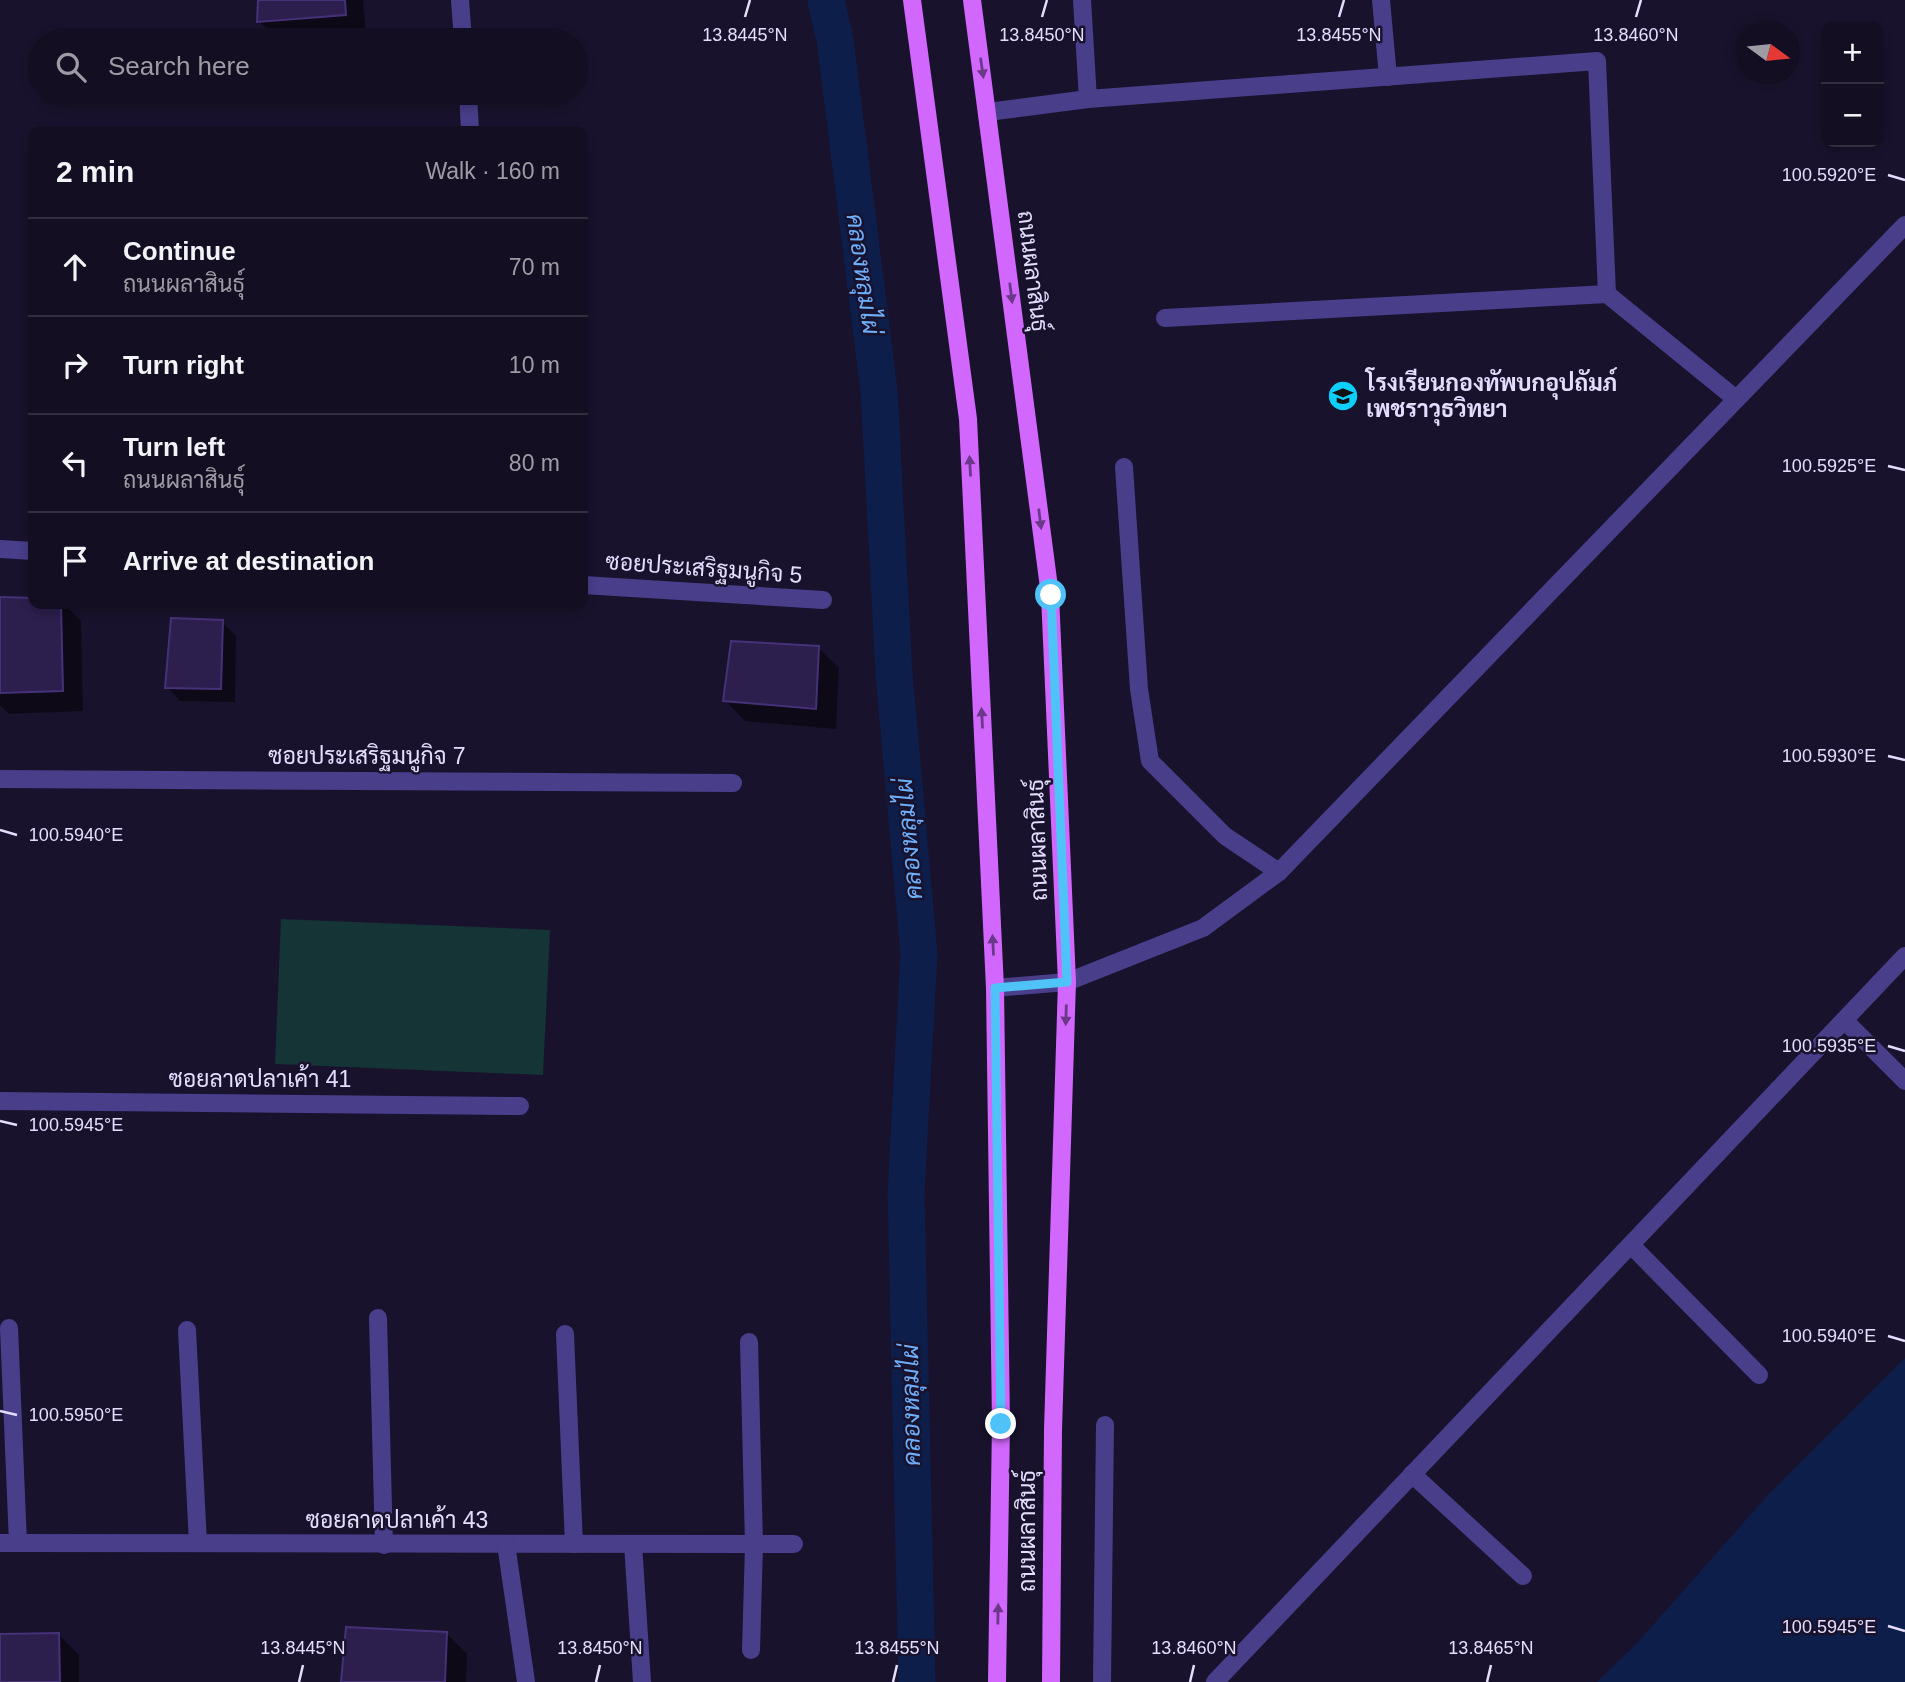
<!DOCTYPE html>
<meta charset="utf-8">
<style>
body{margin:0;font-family:Arial,Sarabun,sans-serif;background:#1c172a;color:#f1f3f6}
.controls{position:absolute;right:21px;top:21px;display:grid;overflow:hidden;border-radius:14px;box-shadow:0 4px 10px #0003}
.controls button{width:63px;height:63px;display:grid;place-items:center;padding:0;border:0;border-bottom:2px solid #322e3f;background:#130e21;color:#f1f3f6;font:35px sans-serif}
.compass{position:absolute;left:1737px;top:21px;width:63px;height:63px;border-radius:50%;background:#130e21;box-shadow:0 4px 10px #0003;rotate:105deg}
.stop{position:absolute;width:21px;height:21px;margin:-16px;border:5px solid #4fc3f7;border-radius:50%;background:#fff}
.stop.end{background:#4fc3f7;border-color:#fff;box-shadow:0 2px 7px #0008}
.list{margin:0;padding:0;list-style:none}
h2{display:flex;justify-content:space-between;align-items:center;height:91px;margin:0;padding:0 28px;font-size:30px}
h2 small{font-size:23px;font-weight:400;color:#9d9ca5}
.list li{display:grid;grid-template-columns:46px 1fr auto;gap:21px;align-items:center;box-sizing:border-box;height:98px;padding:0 28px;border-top:2px solid #322e3f}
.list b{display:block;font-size:26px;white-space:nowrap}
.list p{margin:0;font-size:23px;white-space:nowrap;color:#9d9ca5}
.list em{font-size:23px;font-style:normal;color:#9d9ca5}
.icon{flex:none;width:38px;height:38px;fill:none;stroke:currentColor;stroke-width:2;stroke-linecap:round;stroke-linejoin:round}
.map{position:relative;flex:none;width:1905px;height:1682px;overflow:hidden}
.search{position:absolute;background:#130e21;box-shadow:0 4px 10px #0003;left:28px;top:28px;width:560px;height:77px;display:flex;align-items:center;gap:18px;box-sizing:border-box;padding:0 24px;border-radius:38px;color:#9d9ca5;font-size:26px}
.panel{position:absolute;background:#130e21;box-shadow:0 4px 10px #0003;left:28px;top:126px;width:560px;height:483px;border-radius:14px}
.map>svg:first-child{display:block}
.green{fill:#153436}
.water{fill:#0d1e4b}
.shadow{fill:#0007}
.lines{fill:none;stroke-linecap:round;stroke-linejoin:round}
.canal{stroke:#0d1e4b;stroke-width:37}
.building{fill:#2c1f4d;stroke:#453178;stroke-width:2}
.minor{stroke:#483e8a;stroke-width:18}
.major{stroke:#d167fc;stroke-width:18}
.oneway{fill:#6c388a}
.route{stroke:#4fc3f7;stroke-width:9}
.ticks{fill:none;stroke:#e4defe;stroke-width:2.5}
.labels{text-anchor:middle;stroke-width:5;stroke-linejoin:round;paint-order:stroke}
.street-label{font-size:23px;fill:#e4defe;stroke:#19122c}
.poi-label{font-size:23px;font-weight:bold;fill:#e4defe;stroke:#19122c;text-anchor:start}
.water-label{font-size:24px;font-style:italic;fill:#6eaffc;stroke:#19122c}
.ticks-label{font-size:18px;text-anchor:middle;fill:#e4defe;stroke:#19122c;stroke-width:5;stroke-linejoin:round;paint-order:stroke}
</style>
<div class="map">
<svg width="1905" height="1682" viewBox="0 0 1905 1682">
<rect width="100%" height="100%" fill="#19122c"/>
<path class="green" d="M 281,919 L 550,930 L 543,1075 L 275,1064 Z"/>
<path class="water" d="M 1905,1358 L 1905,1682 L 1597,1682 L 1637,1643 L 1768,1495 Z"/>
<g class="shadow">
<path d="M 260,0 L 363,0 L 366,35 L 278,40 L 259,21 Z"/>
<path d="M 0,599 L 33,599 L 33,604 L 64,604 L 81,621 L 83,711 L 9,714 L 0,705 Z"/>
<path d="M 222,622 L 236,636 L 235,702 L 180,701 L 167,687 Z"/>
<path d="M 819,648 L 839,668 L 836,729 L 745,721 L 725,700 Z"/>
<path d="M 446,1633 L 467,1654 L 466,1682 L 343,1682 Z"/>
<path d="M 58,1634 L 79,1655 L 79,1682 L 0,1682 L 0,1635 Z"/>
</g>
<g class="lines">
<path class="canal" d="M 826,0 L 835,40 L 879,390 L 894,674 L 919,954 L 906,1193 L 917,1682"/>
</g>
<g class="building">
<path d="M 258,0 L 345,0 L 346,15 L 257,22 Z"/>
<path d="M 0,597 L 33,598 L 33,604 L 61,604 L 63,691 L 0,693 Z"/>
<path d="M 171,618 L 223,620 L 221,689 L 165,688 Z"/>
<path d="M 731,641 L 819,646 L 816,709 L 723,701 Z"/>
<path d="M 346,1627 L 447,1632 L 445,1682 L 341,1682 Z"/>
<path d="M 59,1633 L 60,1682 L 0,1682 L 0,1634 Z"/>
</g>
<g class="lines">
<g class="minor">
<path d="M 460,0 L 463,40"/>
<path d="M 1082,0 L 1088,99 L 1597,61 L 1607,294"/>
<path d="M 1381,0 L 1388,77"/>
<path d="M 468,93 L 470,131"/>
<path d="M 988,112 L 1088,99"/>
<path d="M 1165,318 L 1607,294 L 1736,399"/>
<path d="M 1124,467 L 1139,689 L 1150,761 L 1225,836 L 1279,872"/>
<path d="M 0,549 L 33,551"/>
<path d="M 583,585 L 823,600"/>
<path d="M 0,779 L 733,783"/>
<path d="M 995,988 L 1067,982 L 1203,928 L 1279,872 L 1905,225"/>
<path d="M 1844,1020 L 1905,1081"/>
<path d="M 0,1101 L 520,1106"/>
<path d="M 1631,1245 L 1759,1375"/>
<path d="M 378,1318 L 384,1545"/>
<path d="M 9,1328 L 18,1543"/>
<path d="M 187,1330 L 198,1543"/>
<path d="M 565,1334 L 574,1544"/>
<path d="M 749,1342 L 754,1545 L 751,1650"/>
<path d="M 1412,1474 L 1523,1576"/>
<path d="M 0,1543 L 794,1544"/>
<path d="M 506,1544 L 526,1682"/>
<path d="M 633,1544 L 642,1682"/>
<path d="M 1102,1682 L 1105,1425"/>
<path d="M 1215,1682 L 1905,956"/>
</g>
<g class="major">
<path d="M 912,0 L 968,419 L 995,988 L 1001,1424 L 997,1682"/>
<path d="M 972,0 L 1050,595 L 1067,982 L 1053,1430 L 1051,1682"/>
</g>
</g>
<defs><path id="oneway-solid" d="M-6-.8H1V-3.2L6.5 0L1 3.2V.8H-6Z" transform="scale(1.75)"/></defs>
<g class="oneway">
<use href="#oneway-solid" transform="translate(982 68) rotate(82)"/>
<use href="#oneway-solid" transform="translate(1011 293) rotate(83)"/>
<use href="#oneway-solid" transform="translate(970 466) rotate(-93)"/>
<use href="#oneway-solid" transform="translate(1040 519) rotate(83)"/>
<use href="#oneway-solid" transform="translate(982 718) rotate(-93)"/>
<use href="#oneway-solid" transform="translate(993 945) rotate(-93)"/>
<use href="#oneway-solid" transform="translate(1066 1015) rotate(92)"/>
<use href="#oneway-solid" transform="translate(998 1614) rotate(-89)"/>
</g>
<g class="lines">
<path class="route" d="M 1001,1424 L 995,988 L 1067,982 L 1051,595"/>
</g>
<path class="ticks" d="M 745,17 L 750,0M 1042,17 L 1047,0M 1339,17 L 1344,0M 1636,17 L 1641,0M 1888,175 L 1905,180M 1888,466 L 1905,470M 1888,756 L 1905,760M 0,830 L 17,835M 1888,1046 L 1905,1051M 0,1121 L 17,1125M 1888,1336 L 1905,1341M 0,1411 L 17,1415M 1888,1626 L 1905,1631M 299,1682 L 303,1665M 596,1682 L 600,1665M 893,1682 L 897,1665M 1190,1682 L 1194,1665M 1487,1682 L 1491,1665"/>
<defs>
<g id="school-disc" transform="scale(1.575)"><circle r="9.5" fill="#0ecffa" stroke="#19122c"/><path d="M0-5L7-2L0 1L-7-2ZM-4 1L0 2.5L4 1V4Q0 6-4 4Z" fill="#111"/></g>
</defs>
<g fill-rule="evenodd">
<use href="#school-disc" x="1343" y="396"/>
</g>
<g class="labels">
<g class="street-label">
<text transform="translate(1033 271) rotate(83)" y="8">ถนนผลาสินธุ์</text>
<text transform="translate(704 568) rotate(4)" y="8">ซอยประเสริฐมนูกิจ 5</text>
<text x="367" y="764">ซอยประเสริฐมนูกิจ 7</text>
<text transform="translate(1037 840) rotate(-92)" y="8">ถนนผลาสินธุ์</text>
<text x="260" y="1087">ซอยลาดปลาเค้า 41</text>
<text x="397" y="1528">ซอยลาดปลาเค้า 43</text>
<text transform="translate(1027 1531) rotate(-90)" y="8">ถนนผลาสินธุ์</text>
</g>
<g class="poi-label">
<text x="1366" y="391">โรงเรียนกองทัพบกอุปถัมภ์<tspan x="1366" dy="26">เพชราวุธวิทยา</tspan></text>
</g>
<g class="water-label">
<text transform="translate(863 274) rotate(82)" y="8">คลองหลุมไผ่</text>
<text transform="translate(909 839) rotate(-95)" y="8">คลองหลุมไผ่</text>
<text transform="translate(911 1405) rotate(-91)" y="8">คลองหลุมไผ่</text>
</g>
</g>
<g class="ticks-label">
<text x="745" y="41">13.8445°N</text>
<text x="1042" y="41">13.8450°N</text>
<text x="1339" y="41">13.8455°N</text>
<text x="1636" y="41">13.8460°N</text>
<text x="1829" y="181">100.5920°E</text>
<text x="1829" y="472">100.5925°E</text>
<text x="1829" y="762">100.5930°E</text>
<text x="76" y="841">100.5940°E</text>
<text x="1829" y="1052">100.5935°E</text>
<text x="76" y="1131">100.5945°E</text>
<text x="1829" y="1342">100.5940°E</text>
<text x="76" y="1421">100.5950°E</text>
<text x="1829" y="1633">100.5945°E</text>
<text x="303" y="1654">13.8445°N</text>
<text x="600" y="1654">13.8450°N</text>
<text x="897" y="1654">13.8455°N</text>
<text x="1194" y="1654">13.8460°N</text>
<text x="1491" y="1654">13.8465°N</text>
</g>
</svg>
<div class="controls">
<button>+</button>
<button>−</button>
</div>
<svg class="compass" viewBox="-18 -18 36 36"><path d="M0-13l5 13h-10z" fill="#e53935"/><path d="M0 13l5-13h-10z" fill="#9d9ca5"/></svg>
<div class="stop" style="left:1051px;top:595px"></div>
<div class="stop end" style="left:1001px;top:1424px"></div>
<div class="search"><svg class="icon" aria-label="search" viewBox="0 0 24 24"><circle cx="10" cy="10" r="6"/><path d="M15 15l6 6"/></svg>Search here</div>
<section class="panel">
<h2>2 min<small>Walk · 160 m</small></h2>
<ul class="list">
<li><svg class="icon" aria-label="ahead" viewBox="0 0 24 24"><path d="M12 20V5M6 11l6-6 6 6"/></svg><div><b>Continue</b><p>ถนนผลาสินธุ์</p></div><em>70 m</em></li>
<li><svg class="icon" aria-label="right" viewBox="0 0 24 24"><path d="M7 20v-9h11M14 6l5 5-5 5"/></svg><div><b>Turn right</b></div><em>10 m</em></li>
<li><svg class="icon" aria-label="left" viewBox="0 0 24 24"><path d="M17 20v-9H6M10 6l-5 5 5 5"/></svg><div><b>Turn left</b><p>ถนนผลาสินธุ์</p></div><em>80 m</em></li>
<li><svg class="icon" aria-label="arrive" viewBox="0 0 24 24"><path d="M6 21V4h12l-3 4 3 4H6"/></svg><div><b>Arrive at destination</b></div></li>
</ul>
</section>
</div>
